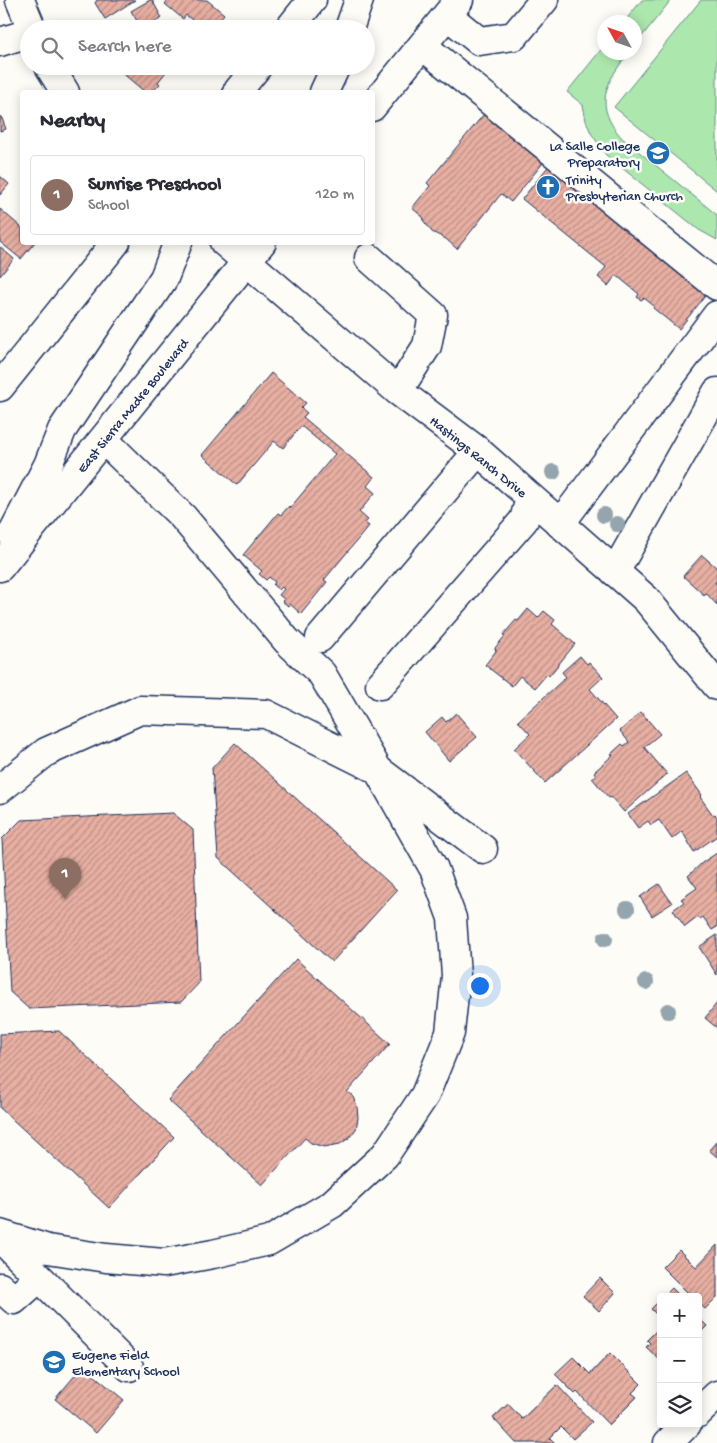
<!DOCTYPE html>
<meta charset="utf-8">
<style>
body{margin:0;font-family:"Gochi Hand",sans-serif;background:#f7f7f7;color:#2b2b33}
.controls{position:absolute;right:15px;bottom:15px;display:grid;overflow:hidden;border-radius:5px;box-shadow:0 2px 12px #0003}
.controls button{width:45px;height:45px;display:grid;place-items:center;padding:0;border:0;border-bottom:1px solid #e1e1e2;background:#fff;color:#2b2b33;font:25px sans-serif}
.compass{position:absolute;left:597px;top:15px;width:45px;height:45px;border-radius:50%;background:#fff;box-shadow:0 2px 12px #0003;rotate:310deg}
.you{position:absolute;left:479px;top:985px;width:18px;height:18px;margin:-12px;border:4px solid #fff;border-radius:50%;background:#1a73e8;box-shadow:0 0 0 8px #1a73e833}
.badge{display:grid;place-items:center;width:32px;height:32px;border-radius:50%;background:#1f6fb2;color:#fff;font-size:16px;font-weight:700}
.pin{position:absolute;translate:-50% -41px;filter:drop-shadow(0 1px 2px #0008)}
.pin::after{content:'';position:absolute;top:26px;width:18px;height:15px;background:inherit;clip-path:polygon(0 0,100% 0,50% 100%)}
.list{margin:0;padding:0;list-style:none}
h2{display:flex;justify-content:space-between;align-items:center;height:65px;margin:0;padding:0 20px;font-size:21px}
h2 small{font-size:16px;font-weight:400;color:#7c7c81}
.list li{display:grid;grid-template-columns:32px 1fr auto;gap:15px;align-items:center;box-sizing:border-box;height:80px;margin:0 10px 10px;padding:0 10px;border:1px solid #e1e1e2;border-radius:5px}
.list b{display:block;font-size:19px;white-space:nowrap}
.list p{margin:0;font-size:16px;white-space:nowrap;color:#7c7c81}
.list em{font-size:16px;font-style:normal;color:#7c7c81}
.icon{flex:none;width:28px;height:28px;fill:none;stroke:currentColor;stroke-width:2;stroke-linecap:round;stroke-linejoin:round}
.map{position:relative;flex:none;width:717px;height:1443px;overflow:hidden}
.search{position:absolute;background:#fff;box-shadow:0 2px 12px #0003;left:20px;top:20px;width:355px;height:55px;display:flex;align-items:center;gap:12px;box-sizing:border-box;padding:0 18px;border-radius:28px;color:#7c7c81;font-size:19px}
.panel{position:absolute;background:#fff;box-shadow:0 2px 12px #0003;left:20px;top:90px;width:355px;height:155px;border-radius:5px}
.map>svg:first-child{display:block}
.garden{fill:#ace7ad;stroke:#648b86}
.building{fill:url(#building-hatch);stroke:#1b2f5e}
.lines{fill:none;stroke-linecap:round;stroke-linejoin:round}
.minor-casing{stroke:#1b2f5e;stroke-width:31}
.major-casing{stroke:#1b2f5e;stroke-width:31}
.minor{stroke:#fdfcf7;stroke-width:28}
.major{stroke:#fdfcf7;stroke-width:28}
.tree{fill:#94a5ae}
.labels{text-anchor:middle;stroke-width:5;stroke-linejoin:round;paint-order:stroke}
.poi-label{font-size:14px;fill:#1b2f5e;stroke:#fdfcf7;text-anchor:start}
.street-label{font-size:14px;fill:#1b2f5e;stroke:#fdfcf7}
</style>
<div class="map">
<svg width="717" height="1443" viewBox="0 0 717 1443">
<defs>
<pattern id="building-hatch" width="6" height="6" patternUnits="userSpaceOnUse" patternTransform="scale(1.25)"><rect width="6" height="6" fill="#e8afa2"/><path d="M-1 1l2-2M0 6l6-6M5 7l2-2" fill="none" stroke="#bb8f87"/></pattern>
</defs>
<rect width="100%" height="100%" fill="#fdfcf7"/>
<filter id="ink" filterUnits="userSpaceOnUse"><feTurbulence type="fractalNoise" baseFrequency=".02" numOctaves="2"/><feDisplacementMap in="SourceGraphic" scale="10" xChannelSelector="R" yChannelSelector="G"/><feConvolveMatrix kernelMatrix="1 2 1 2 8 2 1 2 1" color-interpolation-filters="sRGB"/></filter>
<g filter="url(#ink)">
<g class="garden">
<path d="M 642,0 L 671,0 L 635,45 L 634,22 L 624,22 Z"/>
<path d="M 701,0 L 717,0 L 717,191 L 614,107 Z"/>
<path d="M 604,46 L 604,52 L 629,53 C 605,82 593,106 622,138 L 717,215 L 717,240 L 699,230 L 606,155 L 591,133 L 586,121 L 583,105 L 567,92 Z"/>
</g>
<g class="building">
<path d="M 97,0 L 135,0 L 105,19 L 95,3 Z"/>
<path d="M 150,0 L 152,0 L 162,18 L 142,29 L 131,11 Z"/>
<path d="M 168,0 L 207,0 L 224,14 L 212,29 L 203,29 L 186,15 L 183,19 L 165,4 Z"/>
<path d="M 114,66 L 177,66 L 173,71 L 169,68 L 158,82 L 160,84 L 152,92 L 145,92 Z"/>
<path d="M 484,114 L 513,134 L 543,163 L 511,202 L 501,194 L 457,249 L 446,239 L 432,232 L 423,220 L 424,218 L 412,208 L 430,186 L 427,183 Z"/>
<path d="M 0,116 L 1,116 L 6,129 L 0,131 Z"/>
<path d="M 551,163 L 709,291 L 679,329 L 653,308 L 654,306 L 644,298 L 641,300 L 637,297 L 639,294 L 616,275 L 608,286 L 598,277 L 606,267 L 522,199 Z"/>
<path d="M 0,176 L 9,184 L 0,195 Z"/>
<path d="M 0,209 L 22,228 L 22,242 L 35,242 L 21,259 L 0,242 Z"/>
<path d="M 0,247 L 14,259 L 0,276 Z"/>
<path d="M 271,373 L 306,403 L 301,408 L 307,413 L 303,417 L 374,477 L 367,486 L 375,493 L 359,512 L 368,520 L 365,523 L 369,526 L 324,580 L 327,582 L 301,614 L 290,604 L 288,606 L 282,601 L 284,599 L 279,595 L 284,589 L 282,587 L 279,590 L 273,585 L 275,582 L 269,577 L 266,580 L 259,574 L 262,571 L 243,555 L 278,513 L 281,515 L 289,506 L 290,508 L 335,454 L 301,426 L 283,448 L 274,441 L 237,485 L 202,455 Z"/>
<path d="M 702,555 L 717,568 L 717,580 L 715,583 L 717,584 L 717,605 L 706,593 L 704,595 L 683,576 Z"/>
<path d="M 528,609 L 538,618 L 544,611 L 555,620 L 552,624 L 575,644 L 549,676 L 547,674 L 535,688 L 520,676 L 512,686 L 485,665 L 496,651 L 495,648 L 505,636 L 503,635 L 516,620 L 518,621 Z"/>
<path d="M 580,656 L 587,664 L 589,662 L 603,677 L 590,689 L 616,719 L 545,783 L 514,749 L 530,734 L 518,721 L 566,677 L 562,672 Z"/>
<path d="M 641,712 L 660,734 L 644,747 L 667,774 L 624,812 L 611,797 L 609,798 L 592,778 L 596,775 L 594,772 L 613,755 L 611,754 L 622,744 L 624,746 L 629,742 L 620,731 Z"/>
<path d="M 456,713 L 477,737 L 449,761 L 425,732 L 442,717 L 446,722 Z"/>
<path d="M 235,743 L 397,890 L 332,962 L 218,858 L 212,768 Z"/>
<path d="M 686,773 L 702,795 L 700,797 L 713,815 L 715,814 L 717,817 L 717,836 L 694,852 L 682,831 L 672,839 L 659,820 L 651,825 L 648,821 L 638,828 L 628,814 Z"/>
<path d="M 173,813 L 193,830 L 199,983 L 181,1002 L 29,1009 L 10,992 L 2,839 L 21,820 Z"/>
<path d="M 717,853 L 717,927 L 712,930 L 703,917 L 700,919 L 698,917 L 685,927 L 673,910 L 684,902 L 681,899 L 697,888 L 688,876 L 703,862 Z"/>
<path d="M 659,884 L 672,903 L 652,916 L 640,897 Z"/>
<path d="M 717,935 L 717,975 L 699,947 Z"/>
<path d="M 296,959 L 390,1044 L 347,1092 L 352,1095 L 357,1106 L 358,1118 L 356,1129 L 349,1138 L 340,1144 L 324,1147 L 311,1143 L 305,1138 L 262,1185 L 168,1100 Z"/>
<path d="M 717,1003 L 717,1028 L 705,1018 Z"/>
<path d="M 59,1031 L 174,1137 L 109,1208 L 0,1108 L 0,1034 Z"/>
<path d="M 717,1141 L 717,1157 L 709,1150 Z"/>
<path d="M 717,1245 L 717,1297 L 705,1309 L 698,1303 L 698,1297 L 692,1297 L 662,1267 L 679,1250 L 696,1267 Z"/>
<path d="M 600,1278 L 615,1293 L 599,1311 L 583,1296 Z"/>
<path d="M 672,1288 L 681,1297 L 663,1297 Z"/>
<path d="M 661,1299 L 661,1319 L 651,1309 Z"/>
<path d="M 698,1317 L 707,1326 L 698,1335 Z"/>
<path d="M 661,1326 L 661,1361 L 646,1347 L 650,1343 L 647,1340 Z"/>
<path d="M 610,1353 L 641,1384 L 632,1393 L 637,1397 L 609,1425 L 577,1392 L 575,1394 L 555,1374 L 573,1357 L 590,1374 Z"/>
<path d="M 83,1366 L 124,1400 L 96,1433 L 55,1399 Z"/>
<path d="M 557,1385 L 592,1422 L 573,1439 L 561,1427 L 550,1438 L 555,1443 L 516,1443 L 493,1418 L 508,1404 L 522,1419 Z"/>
</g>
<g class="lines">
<g class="minor-casing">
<g id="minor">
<path d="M 20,0 L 32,29"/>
<path d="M 447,15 L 479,41 L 514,36 L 544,0"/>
<path d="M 0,42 L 29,33"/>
<path d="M 423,46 L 717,286"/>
<path d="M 49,66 L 65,92"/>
<path d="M 224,242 L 398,391 L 478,451 L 646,599 L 717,686"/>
<path d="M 369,258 L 433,315 L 427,346 L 398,391"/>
<path d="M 104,440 L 183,517 L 287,641 L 322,674 L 378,770 L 483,849"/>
<path d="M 560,524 L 717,315"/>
<path d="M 615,572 L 717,392"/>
<path d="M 320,638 L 478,451"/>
<path d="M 380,685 L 524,520 L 530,498"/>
<path d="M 0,789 L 46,752 L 140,710 L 266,714 L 378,770 L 434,869 L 452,918 L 456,976 L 450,1033 L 425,1095 L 385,1155 L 332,1204 L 269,1241 L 213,1254 L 164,1263 L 106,1258 L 48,1249 L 0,1234"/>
<path d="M 0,1238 L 129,1367"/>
<path d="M 0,1287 L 14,1300 L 39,1278"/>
<path d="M 698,1413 L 717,1395"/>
<path d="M 668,1443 L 687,1424"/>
</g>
</g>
<g class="major-casing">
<g id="major">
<path d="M 289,29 L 312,0"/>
<path d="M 349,29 L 359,0"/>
<path d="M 237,92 L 258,66"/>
<path d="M 324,92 L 336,66"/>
<path d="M 372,107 L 459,0"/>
<path d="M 0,387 L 116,242"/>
<path d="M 12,534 L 48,465 L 62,430 L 164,278 L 178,242"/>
<path d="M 0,567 L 262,242"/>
</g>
</g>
<use href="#minor" class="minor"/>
<use href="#major" class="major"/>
</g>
<g class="tree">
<circle cx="553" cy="472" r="8"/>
<circle cx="604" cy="515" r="8"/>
<circle cx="617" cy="524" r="8"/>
<circle cx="627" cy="909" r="8"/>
<circle cx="605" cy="939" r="8"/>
<circle cx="646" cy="982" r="8"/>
<circle cx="668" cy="1011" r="8"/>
</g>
</g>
<defs>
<g id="school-disc" transform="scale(1.25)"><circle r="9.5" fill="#1f6fb2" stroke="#fdfcf7"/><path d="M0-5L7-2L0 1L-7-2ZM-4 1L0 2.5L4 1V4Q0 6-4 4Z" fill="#fff"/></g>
<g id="church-disc" transform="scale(1.25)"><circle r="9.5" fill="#1f6fb2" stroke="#fdfcf7"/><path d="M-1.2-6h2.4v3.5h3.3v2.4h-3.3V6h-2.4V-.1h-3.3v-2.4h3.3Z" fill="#fff"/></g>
</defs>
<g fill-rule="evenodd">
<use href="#school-disc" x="658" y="153"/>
<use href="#church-disc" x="548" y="187"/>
<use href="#school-disc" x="54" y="1362"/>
</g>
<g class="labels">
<g class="poi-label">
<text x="640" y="150" text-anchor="end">La Salle College<tspan x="640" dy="16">Preparatory</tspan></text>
<text x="566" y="184">Trinity<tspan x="566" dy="16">Presbyterian Church</tspan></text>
<text x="72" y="1359">Eugene Field<tspan x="72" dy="16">Elementary School</tspan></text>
</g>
<g class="street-label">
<text transform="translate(132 405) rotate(-51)" y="5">East Sierra Madre Boulevard</text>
<text transform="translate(479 456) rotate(39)" y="5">Hastings Ranch Drive</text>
</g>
</g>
</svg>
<div class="controls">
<button>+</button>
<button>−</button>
<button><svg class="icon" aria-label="layers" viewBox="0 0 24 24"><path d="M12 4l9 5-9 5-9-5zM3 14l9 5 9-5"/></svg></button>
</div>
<svg class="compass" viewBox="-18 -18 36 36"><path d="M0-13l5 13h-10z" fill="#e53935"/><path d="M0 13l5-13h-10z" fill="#7c7c81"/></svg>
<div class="you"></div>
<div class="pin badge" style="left:65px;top:899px;background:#8d6e63">1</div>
<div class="search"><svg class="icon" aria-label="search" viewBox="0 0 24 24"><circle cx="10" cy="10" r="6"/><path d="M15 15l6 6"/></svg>Search here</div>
<section class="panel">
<h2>Nearby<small></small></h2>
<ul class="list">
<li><span class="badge" style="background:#8d6e63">1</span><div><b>Sunrise Preschool</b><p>School</p></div><em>120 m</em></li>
</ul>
</section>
</div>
